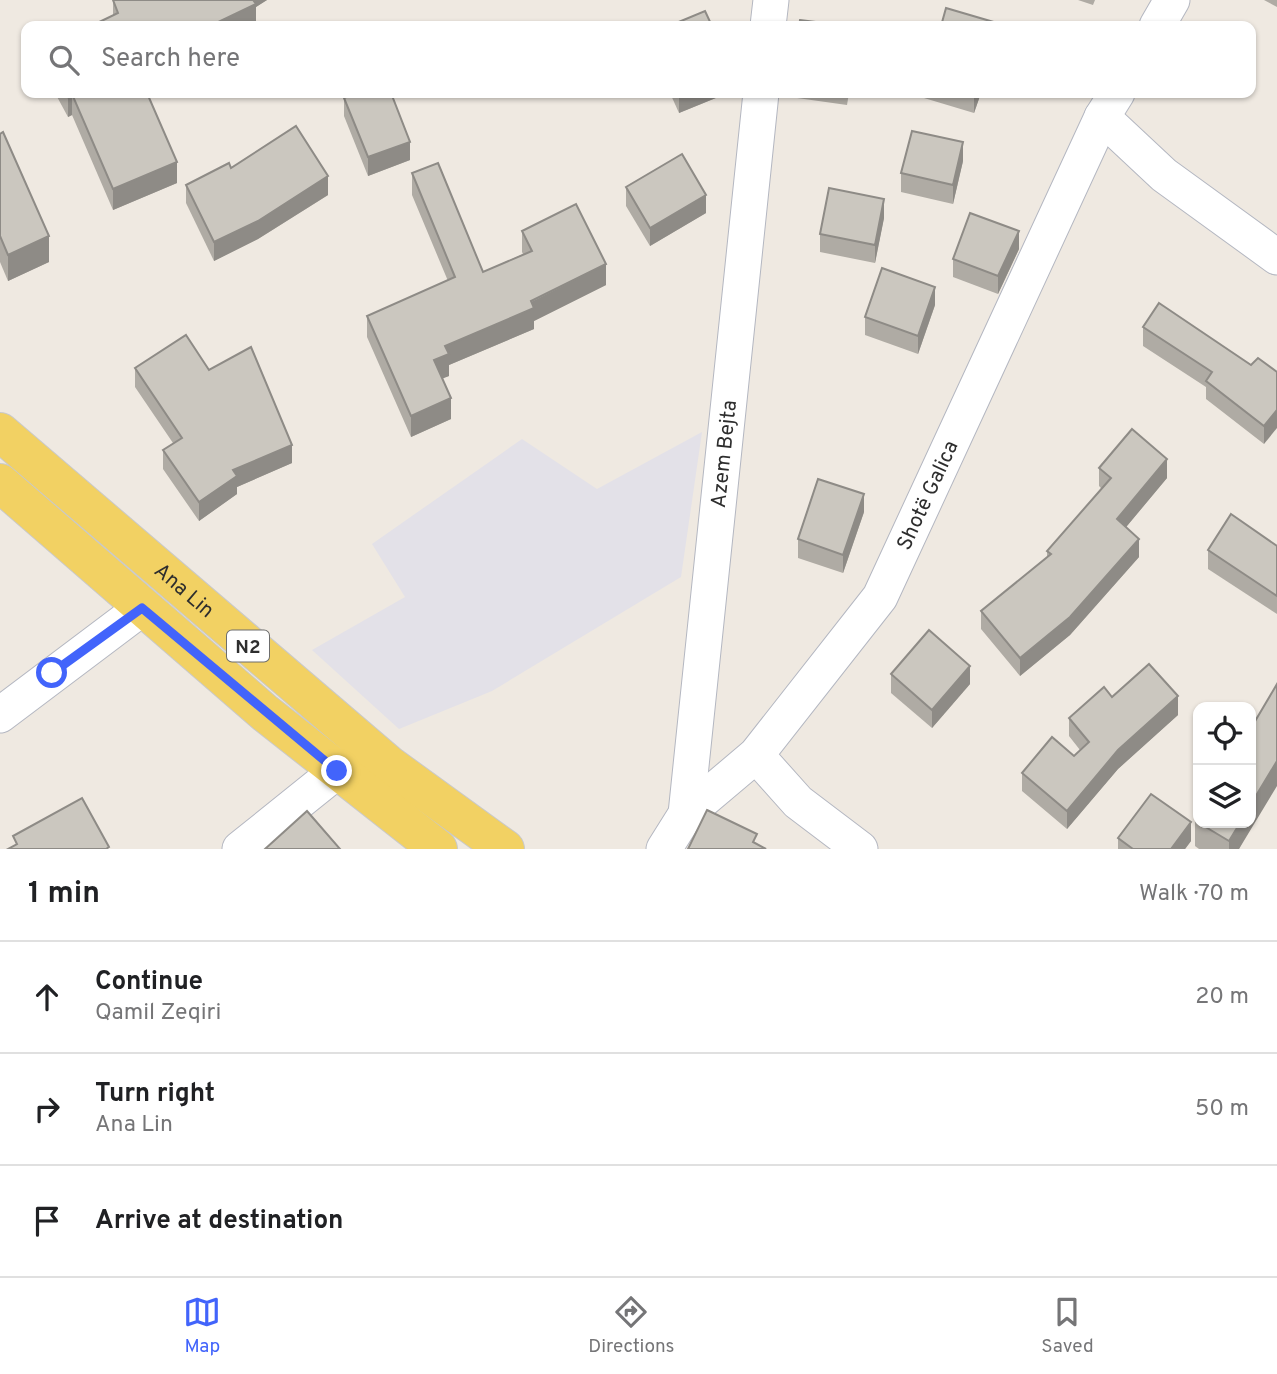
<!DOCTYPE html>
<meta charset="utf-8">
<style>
body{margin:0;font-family:Overpass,sans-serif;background:#f2f2f2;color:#202124}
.controls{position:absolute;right:21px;bottom:21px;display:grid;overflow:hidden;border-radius:14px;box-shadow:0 2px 5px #0004}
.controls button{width:63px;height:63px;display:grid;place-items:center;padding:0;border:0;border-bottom:2px solid #e0e0e0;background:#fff;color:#202124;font:35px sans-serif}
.stop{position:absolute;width:21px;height:21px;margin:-16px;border:5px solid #4264fb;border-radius:50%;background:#fff}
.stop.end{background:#4264fb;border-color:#fff;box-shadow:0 2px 7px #0008}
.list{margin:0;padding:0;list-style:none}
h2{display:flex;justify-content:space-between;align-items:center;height:91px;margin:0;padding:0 28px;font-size:30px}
h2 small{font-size:23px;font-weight:400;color:#757577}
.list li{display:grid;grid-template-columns:46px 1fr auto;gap:21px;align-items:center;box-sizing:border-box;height:112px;padding:0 28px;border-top:2px solid #e0e0e0}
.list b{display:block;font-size:26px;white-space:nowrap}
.list p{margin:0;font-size:23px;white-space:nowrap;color:#757577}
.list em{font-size:23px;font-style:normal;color:#757577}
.icon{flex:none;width:38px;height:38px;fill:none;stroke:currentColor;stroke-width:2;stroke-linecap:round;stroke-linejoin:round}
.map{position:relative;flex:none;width:1277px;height:849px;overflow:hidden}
.search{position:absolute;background:#fff;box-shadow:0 2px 5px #0004;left:21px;right:21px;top:21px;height:77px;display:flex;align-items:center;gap:18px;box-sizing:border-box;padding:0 24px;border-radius:14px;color:#757577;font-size:26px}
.sheet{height:427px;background:#fff}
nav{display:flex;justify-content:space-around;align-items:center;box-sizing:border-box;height:98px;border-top:2px solid #e0e0e0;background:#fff;font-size:19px;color:#757577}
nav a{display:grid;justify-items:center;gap:4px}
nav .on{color:#4264fb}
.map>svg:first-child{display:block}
.industrial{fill:#e3e1e8}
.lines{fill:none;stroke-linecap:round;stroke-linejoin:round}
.minor-casing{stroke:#b4b7c1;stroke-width:37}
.major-casing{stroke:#c9c9c9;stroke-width:40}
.minor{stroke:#fff;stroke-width:35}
.major{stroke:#f2d163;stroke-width:38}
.wall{fill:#afaba4}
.shaded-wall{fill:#8e8b86}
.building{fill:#cbc7bf;stroke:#8e8b86;stroke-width:2}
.route{stroke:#4264fb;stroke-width:9}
.labels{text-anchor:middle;stroke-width:6;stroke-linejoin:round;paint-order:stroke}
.shield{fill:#fff;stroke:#6d6d6d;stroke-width:2}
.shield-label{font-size:19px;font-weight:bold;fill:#2e2e2e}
.street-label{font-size:21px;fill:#2e2e2e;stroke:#fff}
</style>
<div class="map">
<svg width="1277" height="849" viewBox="0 0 1277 849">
<rect width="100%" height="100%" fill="#efe9e1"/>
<path class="industrial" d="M 702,432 L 681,577 L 492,691 L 399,729 L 312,650 L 405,597 L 372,544 L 522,439 L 597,489 Z"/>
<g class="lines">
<g class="minor-casing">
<g id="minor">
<path d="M 768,26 L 771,0"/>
<path d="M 1157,26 L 1172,0"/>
<path d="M 1102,117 L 1164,175 L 1277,257"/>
<path d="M 0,715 L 142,608"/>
<path d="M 756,755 L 798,802 L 860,849"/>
<path id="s1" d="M 686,814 L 761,93"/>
<path d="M 240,849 L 337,771"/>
<path id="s2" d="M 664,849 L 686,814 L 756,755 L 880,597 L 1102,117 L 1117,93"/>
</g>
</g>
<g class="major-casing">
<g id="major">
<path id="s3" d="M 0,432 L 389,765 L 505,849"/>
<path d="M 0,483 L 265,713 L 438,849"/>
</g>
</g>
<use href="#minor" class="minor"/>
<use href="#major" class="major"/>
</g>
<g class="wall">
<path d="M 113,0 L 267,0 L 256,7 L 256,25 L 252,26 L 91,26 L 113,15 Z"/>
<path d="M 1078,0 L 1095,0 L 1093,5 Z"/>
<path d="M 1264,0 L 1277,0 L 1277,7 Z"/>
<path d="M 55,93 L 147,93 L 177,183 L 113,210 L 72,115 L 68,117 Z"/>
<path d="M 670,93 L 728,93 L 679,113 Z"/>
<path d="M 790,93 L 849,93 L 847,105 L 790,97 Z"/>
<path d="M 924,93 L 981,93 L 974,113 L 924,98 Z"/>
<path d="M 344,98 L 410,160 L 368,176 L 344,116 Z"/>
<path d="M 0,134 L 49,262 L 8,281 L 0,262 Z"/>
<path d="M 963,161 L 953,204 L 901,192 L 901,173 Z"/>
<path d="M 231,168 L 328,195 L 258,239 L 214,261 L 186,203 L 186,185 Z"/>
<path d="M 412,173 L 483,272 L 523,254 L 522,252 L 522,231 L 606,285 L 534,321 L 534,329 L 449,365 L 449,376 L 442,378 L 451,419 L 411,437 L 367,337 L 367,316 L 448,281 L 412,195 Z"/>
<path d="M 626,187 L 706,213 L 650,246 L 626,206 Z"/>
<path d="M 884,218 L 875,263 L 820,252 L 820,234 Z"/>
<path d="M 1019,249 L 998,294 L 953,277 L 953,259 Z"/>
<path d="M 935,305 L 918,354 L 865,335 L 865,317 Z"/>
<path d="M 1143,327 L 1251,365 L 1277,372 L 1264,444 L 1206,399 L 1206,387 L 1143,346 Z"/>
<path d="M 135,368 L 292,463 L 237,487 L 237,494 L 199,521 L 163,469 L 163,450 L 173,443 L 135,387 Z"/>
<path d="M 1099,468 L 1167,478 L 1126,527 L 1139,557 L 1070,635 L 1020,676 L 981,629 L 981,611 L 1047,557 L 1047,551 L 1102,489 L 1099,486 Z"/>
<path d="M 864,512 L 843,573 L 798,558 L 798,539 Z"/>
<path d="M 1277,546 L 1277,614 L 1208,569 L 1208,550 Z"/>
<path d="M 891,674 L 970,684 L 932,728 L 891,693 Z"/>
<path d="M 1112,697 L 1178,715 L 1118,769 L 1067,829 L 1022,791 L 1022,773 L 1074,756 L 1080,750 L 1069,736 L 1069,718 Z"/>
<path d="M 1195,820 L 1251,823 L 1239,849 L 1199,849 L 1195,846 Z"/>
<path d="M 1118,838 L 1191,841 L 1185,849 L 1118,849 Z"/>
</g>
<g class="shaded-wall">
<path d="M 248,0 L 267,0 L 256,7 L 256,25 L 252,26 L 210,26 Z"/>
<path d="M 685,93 L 728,93 L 679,113 L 679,95 Z"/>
<path d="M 975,93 L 981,93 L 974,113 L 974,95 Z"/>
<path d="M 72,94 L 72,115 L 68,117 L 68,97 Z"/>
<path d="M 410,142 L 410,160 L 368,176 L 368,157 Z"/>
<path d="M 963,142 L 963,161 L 953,204 L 953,185 Z"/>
<path d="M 177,162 L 177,183 L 113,210 L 113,189 Z"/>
<path d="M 328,176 L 328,195 L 258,239 L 214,261 L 214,242 Z"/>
<path d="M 706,195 L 706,213 L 650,246 L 650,228 Z"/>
<path d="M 884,199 L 884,218 L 875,263 L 875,245 Z"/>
<path d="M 1019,231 L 1019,249 L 998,294 L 998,276 Z"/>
<path d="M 49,236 L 49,262 L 8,281 L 8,255 Z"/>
<path d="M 606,264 L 606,285 L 534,321 L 534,329 L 449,365 L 449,376 L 434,382 L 434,360 L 445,346 Z"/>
<path d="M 935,287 L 935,305 L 918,354 L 918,336 Z"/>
<path d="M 451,398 L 451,419 L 411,437 L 411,416 Z"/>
<path d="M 1277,410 L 1277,428 L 1264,444 L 1264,426 Z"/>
<path d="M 292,445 L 292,463 L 237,487 L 237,494 L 199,521 L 199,502 L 233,470 Z"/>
<path d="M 1167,459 L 1167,478 L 1117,538 L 1117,519 Z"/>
<path d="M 864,494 L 864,512 L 843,573 L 843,555 Z"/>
<path d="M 1139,539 L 1139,557 L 1070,635 L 1020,676 L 1020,658 Z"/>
<path d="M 970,666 L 970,684 L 932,728 L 932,710 Z"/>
<path d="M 1178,696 L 1178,715 L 1118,769 L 1067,829 L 1067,811 L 1118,750 Z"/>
<path d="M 1277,761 L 1277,786 L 1239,849 L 1229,849 L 1229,841 L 1240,823 L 1251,823 L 1251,804 Z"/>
<path d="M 1191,822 L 1191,841 L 1185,849 L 1171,849 Z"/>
</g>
<g class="building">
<path d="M 113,0 L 253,0 L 256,4 L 210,26 L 91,26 L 118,13 Z"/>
<path d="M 946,8 L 997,23 L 996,26 L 941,26 Z"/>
<path d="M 705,11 L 712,26 L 669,26 Z"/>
<path d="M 800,20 L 847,26 L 799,26 Z"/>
<path d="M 66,93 L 147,93 L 177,162 L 113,189 L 72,94 L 68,97 Z"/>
<path d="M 356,93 L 391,93 L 410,142 L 368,157 L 344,98 Z"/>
<path d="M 296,126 L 328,176 L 258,221 L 214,242 L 186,185 L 229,163 L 231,168 Z"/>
<path d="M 912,131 L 963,142 L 953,185 L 901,173 Z"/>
<path d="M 3,132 L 49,236 L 8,255 L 0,236 L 0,134 Z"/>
<path d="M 682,154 L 706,195 L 650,228 L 626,187 Z"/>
<path d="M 438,163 L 483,272 L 532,251 L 522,231 L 576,204 L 606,264 L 531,301 L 534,308 L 445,346 L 449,354 L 434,360 L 451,398 L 411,416 L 367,316 L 455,277 L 412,173 Z"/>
<path d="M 829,188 L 884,199 L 875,245 L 820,234 Z"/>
<path d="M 970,213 L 1019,231 L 998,276 L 953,259 Z"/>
<path d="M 882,268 L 935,287 L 918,336 L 865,317 Z"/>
<path d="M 1159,303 L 1251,365 L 1258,358 L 1277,372 L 1277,410 L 1264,426 L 1206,381 L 1212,372 L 1143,327 Z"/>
<path d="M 186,335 L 209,370 L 251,347 L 292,445 L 233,470 L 237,476 L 199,502 L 163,450 L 182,438 L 135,368 Z"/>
<path d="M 1132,429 L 1167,459 L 1117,519 L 1139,539 L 1070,617 L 1020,658 L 981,611 L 1051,554 L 1047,551 L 1111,478 L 1099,468 Z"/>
<path d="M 818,479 L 864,494 L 843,555 L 798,539 Z"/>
<path d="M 1231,514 L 1277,546 L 1277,596 L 1208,550 Z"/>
<path d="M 929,630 L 970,666 L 932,710 L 891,674 Z"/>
<path d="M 1149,664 L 1178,696 L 1118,750 L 1067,811 L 1022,773 L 1052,737 L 1074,756 L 1089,742 L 1069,718 L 1104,687 L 1112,697 Z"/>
<path d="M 1277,684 L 1277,761 L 1251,804 L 1251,728 Z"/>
<path d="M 1151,794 L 1191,822 L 1171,849 L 1133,849 L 1118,838 Z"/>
<path d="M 82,798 L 109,847 L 106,849 L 8,849 L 17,844 L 13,836 Z"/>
<path d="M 707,810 L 757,834 L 753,842 L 766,849 L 688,849 Z"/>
<path d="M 307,811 L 340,849 L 265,849 Z"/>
<path d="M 1199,823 L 1240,823 L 1229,841 Z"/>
</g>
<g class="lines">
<path class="route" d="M 52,673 L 142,608 L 337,771"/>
</g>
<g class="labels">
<rect class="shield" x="227" y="630.5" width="42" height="31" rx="5"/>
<g class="shield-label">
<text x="248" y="653">N2</text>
</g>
<g class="street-label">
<text dy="7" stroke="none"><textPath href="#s1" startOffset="362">Azem Bejta</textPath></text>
<text dy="7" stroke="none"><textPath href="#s2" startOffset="446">Shotë Galica</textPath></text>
<text dy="7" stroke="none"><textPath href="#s3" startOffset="243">Ana Lin</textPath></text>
</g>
</g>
</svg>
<div class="controls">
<button><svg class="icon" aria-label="locate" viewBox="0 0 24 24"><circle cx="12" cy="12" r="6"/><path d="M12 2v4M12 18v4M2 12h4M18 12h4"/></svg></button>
<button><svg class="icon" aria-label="layers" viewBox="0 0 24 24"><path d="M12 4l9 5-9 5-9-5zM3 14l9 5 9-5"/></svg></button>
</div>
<div class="stop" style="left:52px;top:673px"></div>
<div class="stop end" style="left:337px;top:771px"></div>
<div class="search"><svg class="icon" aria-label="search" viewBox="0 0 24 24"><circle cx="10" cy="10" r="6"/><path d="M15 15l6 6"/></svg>Search here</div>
</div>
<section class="sheet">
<h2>1 min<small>Walk · 70 m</small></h2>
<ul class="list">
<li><svg class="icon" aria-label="ahead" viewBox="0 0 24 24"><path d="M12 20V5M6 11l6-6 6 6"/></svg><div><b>Continue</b><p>Qamil Zeqiri</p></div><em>20 m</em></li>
<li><svg class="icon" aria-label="right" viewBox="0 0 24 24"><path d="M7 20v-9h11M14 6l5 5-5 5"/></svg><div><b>Turn right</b><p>Ana Lin</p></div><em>50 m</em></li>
<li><svg class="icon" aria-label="arrive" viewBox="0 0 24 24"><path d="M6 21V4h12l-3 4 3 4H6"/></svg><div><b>Arrive at destination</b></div></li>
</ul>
</section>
<nav>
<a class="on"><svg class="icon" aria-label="map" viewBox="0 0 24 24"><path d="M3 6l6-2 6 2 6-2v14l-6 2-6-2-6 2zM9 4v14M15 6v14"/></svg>Map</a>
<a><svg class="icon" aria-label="directions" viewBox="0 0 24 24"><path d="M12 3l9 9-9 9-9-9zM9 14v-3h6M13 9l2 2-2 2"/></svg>Directions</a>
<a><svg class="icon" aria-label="saved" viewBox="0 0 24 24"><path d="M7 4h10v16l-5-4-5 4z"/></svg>Saved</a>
</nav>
